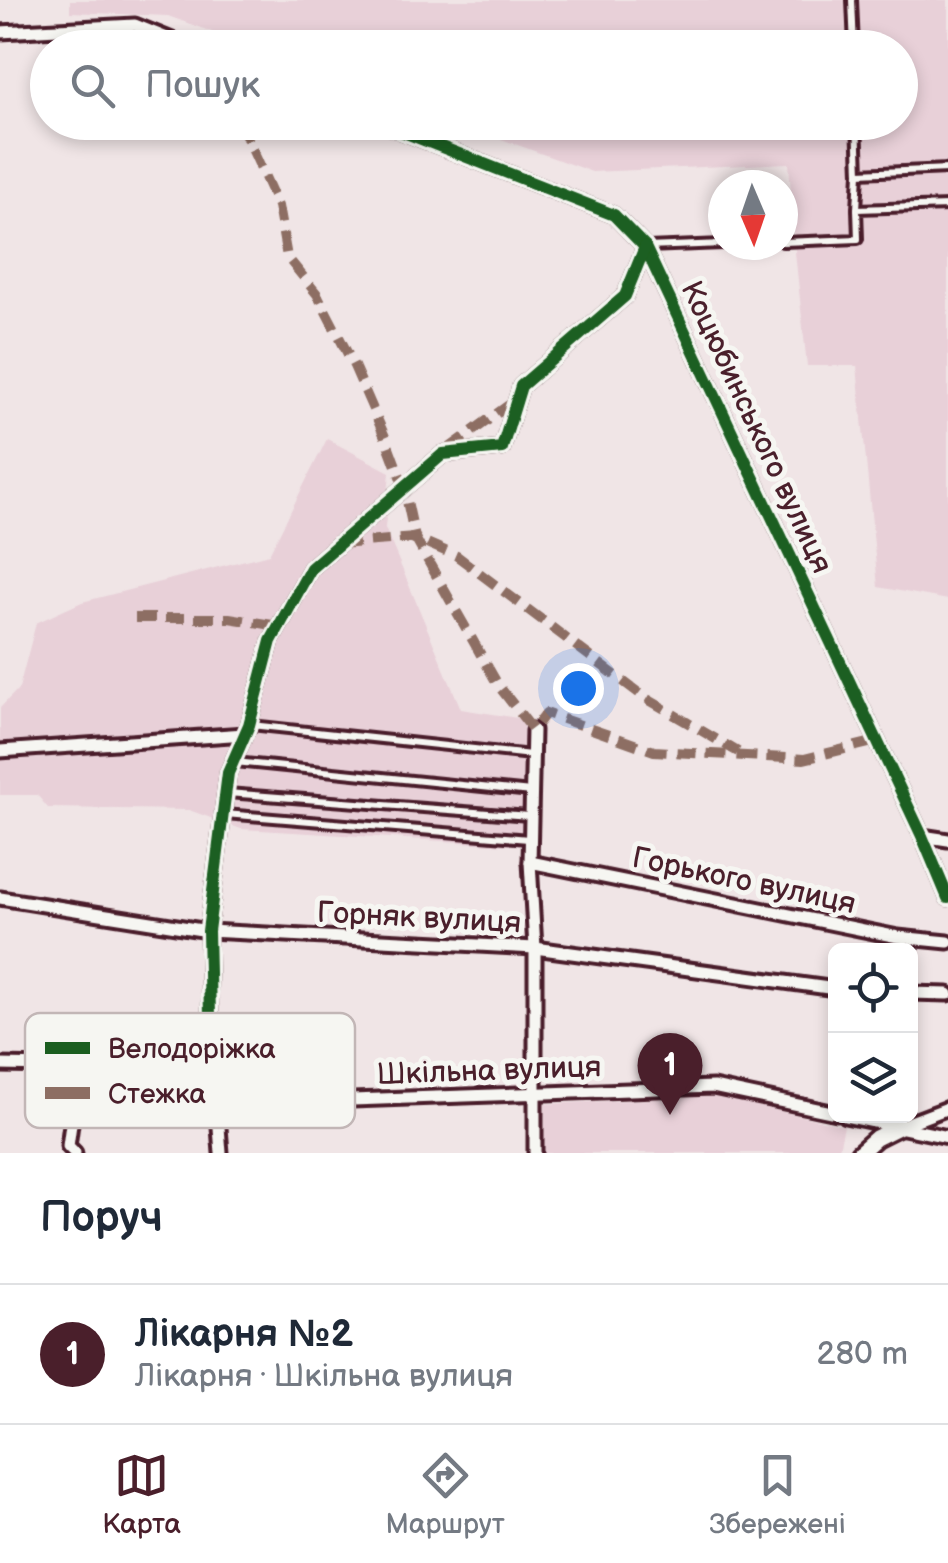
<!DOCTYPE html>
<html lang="uk">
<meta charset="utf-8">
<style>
body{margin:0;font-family:"Balsamiq Sans",sans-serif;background:#f2f2f3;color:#1f2937}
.controls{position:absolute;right:30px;bottom:30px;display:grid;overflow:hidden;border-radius:15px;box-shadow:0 5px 15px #0003}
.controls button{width:90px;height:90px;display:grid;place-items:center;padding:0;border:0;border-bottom:2px solid #e0e1e3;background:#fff;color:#1f2937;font:50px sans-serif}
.compass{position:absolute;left:708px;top:170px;width:90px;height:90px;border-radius:50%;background:#fff;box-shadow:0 5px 15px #0003;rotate:178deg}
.you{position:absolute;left:578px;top:688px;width:35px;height:35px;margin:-25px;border:8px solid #fff;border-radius:50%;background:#1a73e8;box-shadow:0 0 0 15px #1a73e833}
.badge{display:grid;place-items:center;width:65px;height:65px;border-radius:50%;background:#4a1f2b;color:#fff;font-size:32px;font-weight:700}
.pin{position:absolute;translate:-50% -82px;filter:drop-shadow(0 2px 5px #0008)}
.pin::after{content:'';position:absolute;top:52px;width:35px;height:30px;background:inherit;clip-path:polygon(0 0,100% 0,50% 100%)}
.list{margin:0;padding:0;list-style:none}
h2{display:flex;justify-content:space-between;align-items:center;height:130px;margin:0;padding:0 40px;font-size:42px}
h2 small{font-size:32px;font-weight:400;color:#747a83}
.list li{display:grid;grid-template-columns:65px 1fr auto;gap:30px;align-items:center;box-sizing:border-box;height:140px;padding:0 40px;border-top:2px solid #e0e1e3}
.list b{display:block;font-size:38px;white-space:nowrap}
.list p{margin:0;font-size:32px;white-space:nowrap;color:#747a83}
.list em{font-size:32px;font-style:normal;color:#747a83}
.icon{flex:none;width:55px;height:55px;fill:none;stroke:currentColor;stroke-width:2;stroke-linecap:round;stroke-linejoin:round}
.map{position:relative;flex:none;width:948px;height:1153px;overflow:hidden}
.search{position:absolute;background:#fff;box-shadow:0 5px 15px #0003;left:30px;right:30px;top:30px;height:110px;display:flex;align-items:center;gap:25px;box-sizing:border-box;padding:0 35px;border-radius:55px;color:#747a83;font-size:38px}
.sheet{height:270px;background:#fff}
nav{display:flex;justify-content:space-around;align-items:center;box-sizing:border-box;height:140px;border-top:2px solid #e0e1e3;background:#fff;font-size:28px;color:#747a83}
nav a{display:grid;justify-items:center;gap:5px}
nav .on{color:#4a1f2b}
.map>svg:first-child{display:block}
.built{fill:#e8d0d8}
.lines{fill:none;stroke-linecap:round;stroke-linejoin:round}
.service-casing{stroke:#4a1f2b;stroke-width:14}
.minor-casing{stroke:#4a1f2b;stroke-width:19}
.tertiary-casing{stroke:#4a1f2b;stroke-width:22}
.service{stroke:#f6f6f2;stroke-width:6}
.minor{stroke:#f6f6f2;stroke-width:11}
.tertiary{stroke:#f6f6f2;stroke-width:15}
.quiet{stroke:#8d6e63;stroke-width:10;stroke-dasharray:20 10;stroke-linecap:butt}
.cycleway-casing{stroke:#f6f6f2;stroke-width:19}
.cycleway{stroke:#1b5e20;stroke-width:12}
.labels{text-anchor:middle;stroke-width:10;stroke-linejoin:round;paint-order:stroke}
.street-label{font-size:30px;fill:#4a1f2b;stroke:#f6f6f2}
.key{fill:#f6f6f2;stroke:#c2b6b6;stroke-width:2.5}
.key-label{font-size:28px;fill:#4a1f2b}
</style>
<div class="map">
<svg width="948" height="1153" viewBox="0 0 948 1153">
<rect width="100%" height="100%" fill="#f0e5e6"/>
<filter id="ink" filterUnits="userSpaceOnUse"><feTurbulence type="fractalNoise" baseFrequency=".01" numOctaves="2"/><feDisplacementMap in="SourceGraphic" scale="20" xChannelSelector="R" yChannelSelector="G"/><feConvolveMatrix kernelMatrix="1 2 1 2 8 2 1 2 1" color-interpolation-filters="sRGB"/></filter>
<g filter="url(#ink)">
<g class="built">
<path d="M 70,0 L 948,0 L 948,600 L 878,587 L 857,366 L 807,366 L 795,252 L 789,163 L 592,172 L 457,123 L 900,122 L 900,48 L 253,47 L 168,16 L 70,12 Z"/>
<path d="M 327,439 L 390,472 L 385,528 L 461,709 L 530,720 L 526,846 L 241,829 L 189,810 L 48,808 L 37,795 L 0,795 L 0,708 L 19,688 L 36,623 L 82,602 L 269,554 Z"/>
<path d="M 715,1096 L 844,1126 L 838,1153 L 544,1153 L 545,1104 Z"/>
</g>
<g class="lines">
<g class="service-casing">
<g id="service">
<path d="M 852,0 L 854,48"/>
<path d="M 859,173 L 948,169"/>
<path d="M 857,209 L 859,173 L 857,122"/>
<path d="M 783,242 L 858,239 L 857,209 L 948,206"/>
<path d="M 647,247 L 723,244"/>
<path d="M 251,725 L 531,755"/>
<path d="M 235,762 L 531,792"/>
<path d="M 227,793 L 529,816"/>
<path d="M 225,814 L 529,839"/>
</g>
</g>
<g class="minor-casing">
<g id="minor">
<path d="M 0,32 L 135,25 L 192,48"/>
<path d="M 378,122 L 614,215 L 645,247 L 922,836 L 948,898"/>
<path d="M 533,730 L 530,862 L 535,948 L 535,1153"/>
<path d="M 0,751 L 245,734"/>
<path d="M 922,836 L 948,840"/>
<path d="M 530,862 L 898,937 L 948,942"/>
<path d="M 0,898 L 208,931 L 535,948 L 836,989"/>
<path d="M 910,993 L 948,994"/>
<path d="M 214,1063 L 210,1016 L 208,931 L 228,773 L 249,725 L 271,641 L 311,568 L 443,454 L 502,448 L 521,386 L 625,296 L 645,247"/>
<path d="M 0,1065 L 51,1066 L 81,1051 L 214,1063 L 221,1153"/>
<path d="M 217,1100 L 324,1101 L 713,1087 L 836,1113"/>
<path d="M 845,1116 L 948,1137"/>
<path d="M 898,1127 L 948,1108"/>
<path d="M 75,1153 L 68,1146 L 81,1051"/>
</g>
</g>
<g class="tertiary-casing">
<path id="tertiary" d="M 859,1153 L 876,1138 L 898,1127"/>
</g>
<use href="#service" class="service"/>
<use href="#minor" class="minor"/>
<use href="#tertiary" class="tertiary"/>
<g class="quiet">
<path d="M 190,47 L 191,48"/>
<path d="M 240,122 L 278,206 L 287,257 L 317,294 L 354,366 L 386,439 L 404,487 L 415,538 L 498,685 L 533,730 L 546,713 L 654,751 L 804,759 L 877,741"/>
<path d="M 448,449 L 517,399"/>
<path d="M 339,544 L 415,538 L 457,556 L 644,697 L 738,752"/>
<path d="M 135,618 L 229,618 L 279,626"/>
</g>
<g class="cycleway-casing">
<g id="cycleway">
<path d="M 378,122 L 614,215 L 645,247 L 922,836 L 948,898"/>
<path d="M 214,1063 L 210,1016 L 208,931 L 228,773 L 249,725 L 271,641 L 311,568 L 443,454 L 502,448 L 521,386 L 625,296 L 645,247"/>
</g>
</g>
<use href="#cycleway" class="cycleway"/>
</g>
</g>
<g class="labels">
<g class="street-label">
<text transform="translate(757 427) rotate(65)" y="10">Коцюбинського вулиця</text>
<text transform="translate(744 880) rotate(12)" y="10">Горького вулиця</text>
<text transform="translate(419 917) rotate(3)" y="10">Горняк вулиця</text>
<text transform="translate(489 1070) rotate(-2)" y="10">Шкільна вулиця</text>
</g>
</g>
<rect x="25" y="1013" width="330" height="115" rx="15" class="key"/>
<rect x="45" y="1042" width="45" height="12" fill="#1b5e20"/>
<rect x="45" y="1087" width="45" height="12" fill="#8d6e63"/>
<g class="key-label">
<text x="108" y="1058">Велодоріжка</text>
<text x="108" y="1103">Стежка</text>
</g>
</svg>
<div class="controls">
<button><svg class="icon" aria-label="locate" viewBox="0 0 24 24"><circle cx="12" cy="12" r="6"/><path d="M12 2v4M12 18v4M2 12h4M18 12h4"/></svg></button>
<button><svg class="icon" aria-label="layers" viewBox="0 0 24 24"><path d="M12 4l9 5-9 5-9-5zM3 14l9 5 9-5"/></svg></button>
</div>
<svg class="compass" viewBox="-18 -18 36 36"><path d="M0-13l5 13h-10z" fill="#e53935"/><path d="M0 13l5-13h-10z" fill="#747a83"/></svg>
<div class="you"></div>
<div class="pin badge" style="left:670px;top:1115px">1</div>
<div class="search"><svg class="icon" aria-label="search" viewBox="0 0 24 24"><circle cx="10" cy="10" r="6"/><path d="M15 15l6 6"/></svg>Пошук</div>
</div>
<section class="sheet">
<h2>Поруч<small></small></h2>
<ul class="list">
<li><span class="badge">1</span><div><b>Лікарня №2</b><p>Лікарня · Шкільна вулиця</p></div><em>280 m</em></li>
</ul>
</section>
<nav>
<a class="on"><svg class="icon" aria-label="map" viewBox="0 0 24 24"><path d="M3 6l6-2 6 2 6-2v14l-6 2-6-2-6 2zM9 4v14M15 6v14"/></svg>Карта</a>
<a><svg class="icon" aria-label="directions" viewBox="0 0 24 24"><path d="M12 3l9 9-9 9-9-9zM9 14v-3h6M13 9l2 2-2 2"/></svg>Маршрут</a>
<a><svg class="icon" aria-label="saved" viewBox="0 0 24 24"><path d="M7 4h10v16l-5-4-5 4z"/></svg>Збережені</a>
</nav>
